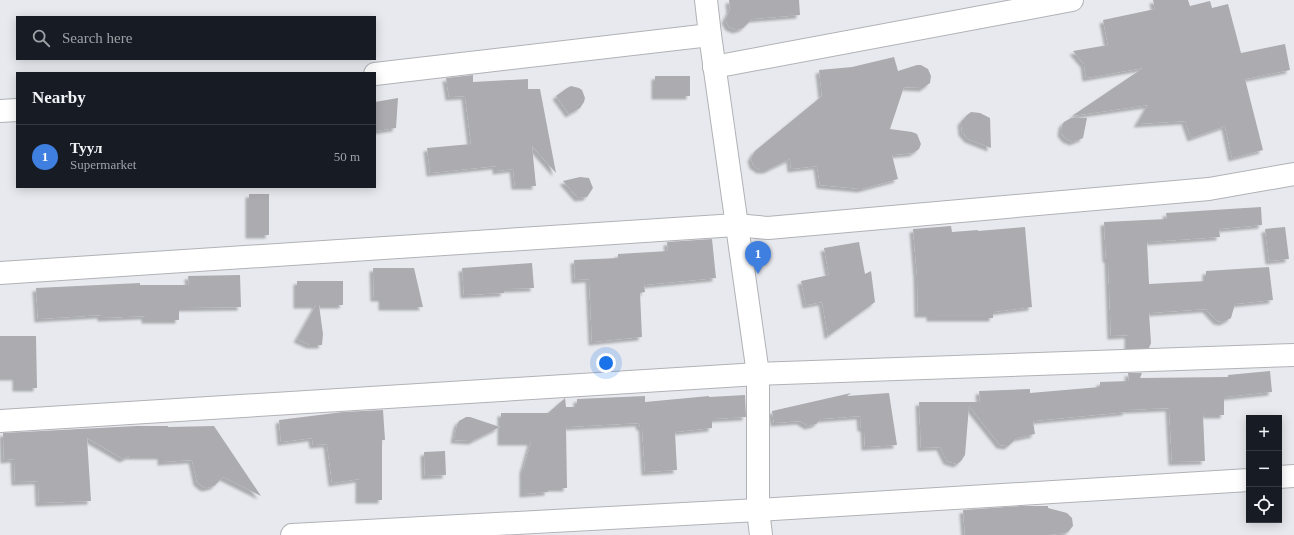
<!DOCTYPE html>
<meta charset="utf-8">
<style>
body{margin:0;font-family:"Times New Roman",serif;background:#20242c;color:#f1f3f6}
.controls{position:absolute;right:12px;bottom:12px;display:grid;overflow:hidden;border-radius:0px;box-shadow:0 2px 10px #0003}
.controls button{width:36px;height:36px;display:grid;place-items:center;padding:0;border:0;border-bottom:1px solid #363941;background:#171b24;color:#f1f3f6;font:20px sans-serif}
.you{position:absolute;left:606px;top:363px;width:14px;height:14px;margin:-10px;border:3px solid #fff;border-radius:50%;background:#1a73e8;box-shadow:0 0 0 6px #1a73e833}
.badge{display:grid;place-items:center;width:26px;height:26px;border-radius:50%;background:#d599b9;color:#fff;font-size:13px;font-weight:700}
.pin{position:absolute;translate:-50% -33px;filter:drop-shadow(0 1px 2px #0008)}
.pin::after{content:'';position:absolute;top:21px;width:14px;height:12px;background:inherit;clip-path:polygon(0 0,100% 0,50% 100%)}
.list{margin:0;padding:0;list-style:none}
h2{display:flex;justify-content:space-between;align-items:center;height:52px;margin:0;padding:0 16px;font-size:17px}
h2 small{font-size:13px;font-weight:400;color:#9ea1a6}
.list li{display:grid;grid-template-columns:26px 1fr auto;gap:12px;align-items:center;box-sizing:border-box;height:64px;padding:0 16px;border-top:1px solid #363941}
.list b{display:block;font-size:15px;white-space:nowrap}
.list p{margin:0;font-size:13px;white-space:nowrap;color:#9ea1a6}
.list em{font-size:13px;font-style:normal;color:#9ea1a6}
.icon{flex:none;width:22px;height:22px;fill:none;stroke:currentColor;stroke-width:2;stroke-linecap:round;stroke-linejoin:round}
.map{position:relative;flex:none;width:1294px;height:535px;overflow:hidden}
.search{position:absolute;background:#171b24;box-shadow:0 2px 10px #0003;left:16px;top:16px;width:360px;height:44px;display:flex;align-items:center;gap:10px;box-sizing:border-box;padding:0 14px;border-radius:0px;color:#9ea1a6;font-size:15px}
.panel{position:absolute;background:#171b24;box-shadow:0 2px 10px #0003;left:16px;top:72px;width:360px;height:116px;border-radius:0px}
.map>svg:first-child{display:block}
.building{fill:#ababb0;filter:url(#shadow)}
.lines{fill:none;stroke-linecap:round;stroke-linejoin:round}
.minor-casing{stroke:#b0b2b6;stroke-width:24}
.minor{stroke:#fff;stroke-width:22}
</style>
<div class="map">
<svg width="1294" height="535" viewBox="0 0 1294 535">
<defs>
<filter id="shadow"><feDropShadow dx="-3.5" dy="3.5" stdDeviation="1" flood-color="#0004"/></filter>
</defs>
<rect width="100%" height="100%" fill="#e8e9ee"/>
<g class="building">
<path d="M 729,0 L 799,0 L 800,15 L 752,19 L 743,28 L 736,30 L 729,27 L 725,20 L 730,10 Z"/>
<path d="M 1153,0 L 1188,0 L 1190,6 L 1210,1 L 1212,8 L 1228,4 L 1241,53 L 1285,44 L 1290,70 L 1245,79 L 1263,150 L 1232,158 L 1225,126 L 1191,138 L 1185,121 L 1137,124 L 1148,105 L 1072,116 L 1143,68 L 1086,78 L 1084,64 L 1073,51 L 1108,45 L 1103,20 L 1155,9 Z"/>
<path d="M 894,57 L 898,71 L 917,65 L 921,65 L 928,69 L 931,76 L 930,83 L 923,88 L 904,87 L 890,129 L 912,132 L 917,134 L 921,144 L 919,149 L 913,153 L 892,155 L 898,179 L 861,189 L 820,185 L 817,166 L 791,169 L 790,159 L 767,170 L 760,170 L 753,165 L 751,158 L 755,151 L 822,96 L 819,70 L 852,67 Z"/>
<path d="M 473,75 L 473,82 L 528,79 L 528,89 L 540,89 L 556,173 L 532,146 L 536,186 L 515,186 L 513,169 L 496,171 L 496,166 L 430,173 L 427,148 L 471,144 L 465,96 L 449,97 L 446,78 Z"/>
<rect x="655" y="76" width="35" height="20"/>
<path d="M 571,86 L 579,88 L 582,90 L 585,98 L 584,102 L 580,108 L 569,114 L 556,96 L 567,88 Z"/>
<path d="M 398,98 L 396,128 L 375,131 L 375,102 Z"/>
<path d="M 971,112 L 980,113 L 990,118 L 991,148 L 968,139 L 962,132 L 961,122 L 967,115 Z"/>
<path d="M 1071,118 L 1087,118 L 1083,138 L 1073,142 L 1066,139 L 1061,133 L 1062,125 L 1064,122 Z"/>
<path d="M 580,177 L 589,178 L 593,188 L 587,197 L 578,198 L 563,181 Z"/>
<rect x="249" y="194" width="20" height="41"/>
<path d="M 1261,207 L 1262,225 L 1219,229 L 1220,237 L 1147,242 L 1149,284 L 1206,281 L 1206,271 L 1269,267 L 1273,300 L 1235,304 L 1231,318 L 1223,322 L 1217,321 L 1206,309 L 1149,313 L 1151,343 L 1149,348 L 1128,348 L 1128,335 L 1111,336 L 1108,259 L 1106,259 L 1104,222 L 1167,219 L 1166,213 Z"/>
<path d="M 951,226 L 952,232 L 978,230 L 978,231 L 1025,227 L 1032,307 L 993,312 L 993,318 L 930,318 L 930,314 L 918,314 L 917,275 L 913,229 Z"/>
<path d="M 1285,227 L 1289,259 L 1269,261 L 1265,229 Z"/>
<path d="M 712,239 L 716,278 L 644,285 L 645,292 L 640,293 L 642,337 L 592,342 L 589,279 L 575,280 L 574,260 L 618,258 L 618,254 L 668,251 L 667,242 Z"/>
<path d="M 859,242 L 865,274 L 871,271 L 875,302 L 828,336 L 822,302 L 806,305 L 801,281 L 829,275 L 824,248 Z"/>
<path d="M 532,263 L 534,288 L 504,289 L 504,293 L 464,295 L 462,268 Z"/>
<path d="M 373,268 L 414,268 L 423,307 L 382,307 L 382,298 L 374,298 Z"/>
<path d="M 240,275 L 241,307 L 179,308 L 179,320 L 145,320 L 145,316 L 101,318 L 101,315 L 38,319 L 36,288 L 140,283 L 140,285 L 189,285 L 188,276 Z"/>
<path d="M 297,281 L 343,281 L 343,305 L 319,305 L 323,334 L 322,345 L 310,345 L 297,339 L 316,305 L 297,305 Z"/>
<path d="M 0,336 L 36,336 L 37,388 L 16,388 L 16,377 L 0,377 Z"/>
<path d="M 1270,371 L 1272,392 L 1224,397 L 1224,415 L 1203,415 L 1205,461 L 1172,462 L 1169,408 L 1126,410 L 1126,412 L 1033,421 L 1035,434 L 1017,438 L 1008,446 L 1000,445 L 969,406 L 965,455 L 961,461 L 957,464 L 947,461 L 940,447 L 921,448 L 919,402 L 980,402 L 979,391 L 1030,389 L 1030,393 L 1100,387 L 1100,382 L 1129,381 L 1128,373 L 1142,373 L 1140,378 L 1228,377 L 1228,375 Z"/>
<path d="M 851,393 L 847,396 L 889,393 L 897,445 L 865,447 L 864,428 L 861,428 L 860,416 L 821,419 L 816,424 L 808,426 L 800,421 L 774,423 L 772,411 Z"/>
<path d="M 745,395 L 746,417 L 712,419 L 712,428 L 675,432 L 677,470 L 645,472 L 642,427 L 640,427 L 639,423 L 566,427 L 567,488 L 548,488 L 548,492 L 523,494 L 523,470 L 531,442 L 501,442 L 501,413 L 548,413 L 564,399 L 565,398 L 566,407 L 577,407 L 577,399 L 645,396 L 645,402 L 709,396 L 709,397 Z"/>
<path d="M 383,410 L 385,440 L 382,440 L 382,500 L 359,500 L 359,479 L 332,483 L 327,444 L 313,445 L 312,438 L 281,442 L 279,420 L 343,412 Z"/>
<path d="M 466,417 L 470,417 L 500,427 L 472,441 L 454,440 L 457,425 L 459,421 Z"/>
<path d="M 137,426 L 168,426 L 168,427 L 214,426 L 261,496 L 223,477 L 214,486 L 206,488 L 203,487 L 197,482 L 192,460 L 161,462 L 161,456 L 129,456 L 123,459 L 87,438 L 91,501 L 39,503 L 38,481 L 15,482 L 14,459 L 4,460 L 3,433 Z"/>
<path d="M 445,451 L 446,475 L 425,476 L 424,452 Z"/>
<path d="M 1021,506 L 1048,506 L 1048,508 L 1067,513 L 1072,518 L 1073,526 L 1068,532 L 1065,533 L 1048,535 L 965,535 L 963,510 Z"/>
</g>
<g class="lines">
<g class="minor-casing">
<g id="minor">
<path d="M 706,0 L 710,35 L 758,374 L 758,510 L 761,535"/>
<path d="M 714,67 L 1072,0"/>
<path d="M 375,74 L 710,35"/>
<path d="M 0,111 L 17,110"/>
<path d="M 0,273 L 736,225 L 768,228 L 1209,189 L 1294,174"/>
<path d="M 0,421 L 758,374 L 1294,355"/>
<path d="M 1279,477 L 1294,476"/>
<path d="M 292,535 L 758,510 L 1249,480"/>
</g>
</g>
<use href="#minor" class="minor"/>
</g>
</svg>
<div class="controls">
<button>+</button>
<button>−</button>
<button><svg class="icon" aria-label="locate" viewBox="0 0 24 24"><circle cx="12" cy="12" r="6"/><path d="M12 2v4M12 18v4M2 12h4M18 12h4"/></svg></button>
</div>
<div class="you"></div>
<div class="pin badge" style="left:758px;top:274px;background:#3f7fe0">1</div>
<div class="search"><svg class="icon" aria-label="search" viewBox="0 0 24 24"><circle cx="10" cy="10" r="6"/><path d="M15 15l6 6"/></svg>Search here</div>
<section class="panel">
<h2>Nearby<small></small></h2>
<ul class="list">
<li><span class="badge" style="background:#3f7fe0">1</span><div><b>Туул</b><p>Supermarket</p></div><em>50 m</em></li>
</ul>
</section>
</div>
